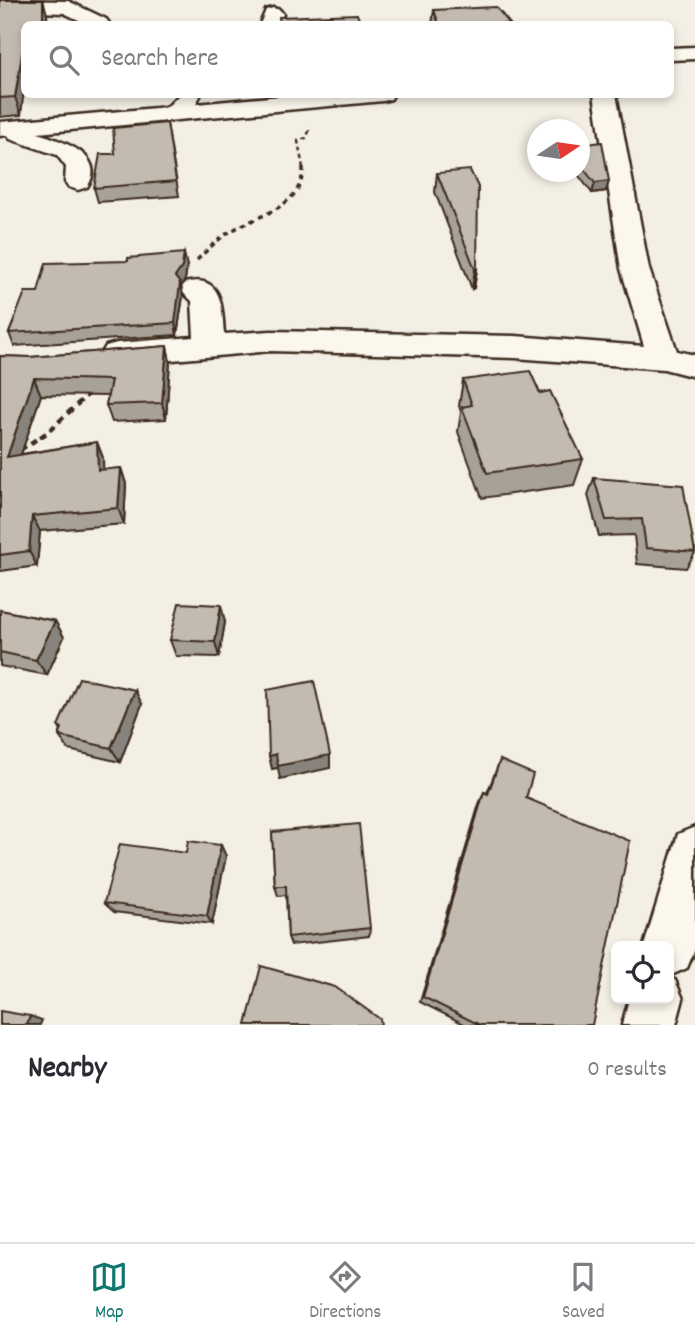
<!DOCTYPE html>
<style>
body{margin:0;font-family:Dekko,sans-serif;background:#f2f2f3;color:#2b2b33}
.controls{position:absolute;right:21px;bottom:21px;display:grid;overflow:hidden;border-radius:10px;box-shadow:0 4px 10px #0003}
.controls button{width:63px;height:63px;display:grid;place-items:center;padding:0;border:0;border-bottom:2px solid #e1e1e2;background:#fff;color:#2b2b33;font:35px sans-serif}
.compass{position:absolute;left:527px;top:119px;width:63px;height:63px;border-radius:50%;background:#fff;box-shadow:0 4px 10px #0003;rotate:77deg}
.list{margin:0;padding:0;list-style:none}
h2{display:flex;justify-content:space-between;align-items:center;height:91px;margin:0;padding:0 28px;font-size:30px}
h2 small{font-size:23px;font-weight:400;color:#7c7c81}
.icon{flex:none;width:38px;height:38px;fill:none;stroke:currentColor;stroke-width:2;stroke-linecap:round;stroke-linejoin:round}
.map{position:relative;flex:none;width:695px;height:1025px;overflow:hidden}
.search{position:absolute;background:#fff;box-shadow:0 4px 10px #0003;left:21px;right:21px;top:21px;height:77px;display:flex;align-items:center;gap:18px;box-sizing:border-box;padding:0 24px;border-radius:10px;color:#7c7c81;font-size:26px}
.sheet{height:217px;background:#fff}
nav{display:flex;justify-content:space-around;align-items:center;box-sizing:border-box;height:98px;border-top:2px solid #e1e1e2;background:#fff;font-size:19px;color:#7c7c81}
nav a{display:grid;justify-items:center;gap:4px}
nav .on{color:#0f766e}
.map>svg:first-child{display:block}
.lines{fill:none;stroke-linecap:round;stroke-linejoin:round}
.minor-casing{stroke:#3b2a1e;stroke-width:5}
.path-far2{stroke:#3b2a1e;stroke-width:2.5;stroke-dasharray:4.5 3.5;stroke-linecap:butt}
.path-far1{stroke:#3b2a1e;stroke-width:3.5;stroke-dasharray:5 4.5;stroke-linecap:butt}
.path{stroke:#3b2a1e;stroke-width:4.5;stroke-dasharray:7 5;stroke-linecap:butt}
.minor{fill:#fbf7ec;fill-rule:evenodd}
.wall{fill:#a8a197;stroke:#3b2a1e;stroke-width:2}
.shaded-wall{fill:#88837b;stroke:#3b2a1e;stroke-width:2}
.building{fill:#c3bbb0;stroke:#3b2a1e;stroke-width:2}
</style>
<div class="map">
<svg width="695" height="1025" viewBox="0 0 695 1025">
<rect width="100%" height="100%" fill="#f3efe4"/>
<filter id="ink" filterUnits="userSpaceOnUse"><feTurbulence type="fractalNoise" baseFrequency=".0143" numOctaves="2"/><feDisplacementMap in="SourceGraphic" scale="14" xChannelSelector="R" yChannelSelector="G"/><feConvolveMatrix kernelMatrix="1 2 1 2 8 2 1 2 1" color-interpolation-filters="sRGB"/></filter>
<g filter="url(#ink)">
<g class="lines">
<g class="minor-casing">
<g id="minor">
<path d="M 6,0 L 68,1 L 106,19 L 109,23 L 87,24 L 64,13 L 38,12 L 9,4 Z"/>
<path d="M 273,8 L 280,10 L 283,14 L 280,24 L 260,24 L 266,10 Z"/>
<path d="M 695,47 L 695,59 L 670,60 L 670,48 Z"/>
<path d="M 180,94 L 201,94 L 196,104 L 302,94 L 394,94 L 391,99 L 383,101 L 38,133 C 59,140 109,155 87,187 L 78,190 L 69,187 L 65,182 L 66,167 L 57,155 L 10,139 L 7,135 L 0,136 L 0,122 L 167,107 Z"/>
<path d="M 594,94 L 616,94 L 649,269 L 677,351 L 695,355 L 695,377 L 664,369 L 515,358 L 271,351 L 117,365 L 106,362 L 101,354 L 106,346 L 117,343 L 194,337 L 192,301 L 180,290 L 185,283 C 223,273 222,308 224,334 L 271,331 L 515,336 L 644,346 L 621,269 Z"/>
<path d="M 695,827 L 695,949 L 687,968 L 669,976 L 669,946 L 644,946 L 678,834 Z"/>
<path d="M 669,978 L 675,980 L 683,999 L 676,1025 L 622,1025 L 629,999 L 669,999 Z"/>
</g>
</g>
<path class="path-far2" d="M 303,168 L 298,141 L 306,138 L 311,127"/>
<path class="path-far1" d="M 197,260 C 207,250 218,239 231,231 C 260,214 304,207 303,166"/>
<path class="path" d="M 20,450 L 48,432 L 88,394"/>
<use href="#minor" class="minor"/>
</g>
<g class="wall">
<path d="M 0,0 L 43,0 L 47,15 L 24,24 L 21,115 L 0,117 Z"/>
<path d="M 434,10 L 439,24 L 432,24 Z"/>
<path d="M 167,123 L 179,196 L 98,202 L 94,188 L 115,154 Z"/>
<path d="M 579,145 L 609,181 L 606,191 L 592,193 L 576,172 L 579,172 Z"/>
<path d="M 437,173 L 477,269 L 474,288 L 472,289 L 435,192 Z"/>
<path d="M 187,266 L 185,280 L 181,286 L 183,296 L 177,335 L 14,346 L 9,333 L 38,292 Z"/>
<path d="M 167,346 L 170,362 L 166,419 L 112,422 L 106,405 L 108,396 L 41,395 L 21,454 L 97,442 L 103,458 L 103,470 L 121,468 L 126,484 L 124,524 L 40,531 L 37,566 L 0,571 L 0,356 L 30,357 Z"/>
<path d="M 463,380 L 540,393 L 583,459 L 574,485 L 482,498 L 458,432 L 461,412 L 459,406 Z"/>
<path d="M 594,478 L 695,548 L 695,553 L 686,568 L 637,564 L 634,535 L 599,536 L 588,495 Z"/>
<path d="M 0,610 L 55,621 L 64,637 L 47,675 L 0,666 Z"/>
<path d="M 225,622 L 219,657 L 176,656 L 170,640 Z"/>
<path d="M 142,704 L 120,762 L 69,750 L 59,736 L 61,730 L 58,726 Z"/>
<path d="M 500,760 L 526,798 L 592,1025 L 466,1025 L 420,1002 L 479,804 L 484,792 L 487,793 Z"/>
<path d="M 272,832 L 370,928 L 369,936 L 291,945 L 288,937 L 286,895 L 278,896 L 275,886 Z"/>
<path d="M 186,853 L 226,856 L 212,924 L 114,912 L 104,903 Z"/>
</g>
<g class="shaded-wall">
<path d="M 43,0 L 47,15 L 48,24 L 43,24 Z"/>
<path d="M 23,49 L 24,49 L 24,90 L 21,115 L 15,97 Z"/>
<path d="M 609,181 L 606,191 L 592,193 L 595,183 Z"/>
<path d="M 184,253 L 187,266 L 185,280 L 181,286 L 183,296 L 177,335 L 175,323 L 175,277 Z"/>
<path d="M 475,269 L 477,269 L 474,288 L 472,289 Z"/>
<path d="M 167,346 L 170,362 L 166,419 L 162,403 Z"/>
<path d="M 34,378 L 41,395 L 15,472 L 7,457 Z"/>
<path d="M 97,442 L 103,458 L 104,486 L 98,470 Z"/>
<path d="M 121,468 L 126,484 L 124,524 L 118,508 Z"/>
<path d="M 32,516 L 40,531 L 37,566 L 29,551 Z"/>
<path d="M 221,605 L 225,622 L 219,657 L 215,642 Z"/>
<path d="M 55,621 L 64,637 L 47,675 L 36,660 Z"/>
<path d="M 135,690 L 142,704 L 120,762 L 111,748 Z"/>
<path d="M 276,754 L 330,755 L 330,768 L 280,779 L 278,768 L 272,769 L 269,756 Z"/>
<path d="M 221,845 L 226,856 L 212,924 L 207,916 Z"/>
<path d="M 30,1016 L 42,1020 L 40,1025 L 27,1025 Z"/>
</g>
<g class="building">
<path d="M 0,0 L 43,0 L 43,24 L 24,24 L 24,49 L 23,49 L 15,97 L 0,98 Z"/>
<path d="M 496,7 L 510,24 L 439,24 L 434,10 Z"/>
<path d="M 357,14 L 361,24 L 280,24 L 279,17 Z"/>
<path d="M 167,123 L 176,181 L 94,188 L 100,154 L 115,154 L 113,128 Z"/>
<path d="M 602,142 L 609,181 L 595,183 L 579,163 L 579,145 Z"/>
<path d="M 470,170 L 478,187 L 477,269 L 475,269 L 437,173 Z"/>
<path d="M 184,253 L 182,267 L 175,277 L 180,283 L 175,323 L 9,333 L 25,292 L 38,292 L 46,263 L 128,261 L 128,258 Z"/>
<path d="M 167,346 L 162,403 L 106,405 L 111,380 L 34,378 L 7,457 L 97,442 L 98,470 L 121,468 L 118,508 L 32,516 L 29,551 L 0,555 L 0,356 L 30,357 Z"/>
<path d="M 530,371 L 540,393 L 550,391 L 583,459 L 487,473 L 462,407 L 472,405 L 463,380 Z"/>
<path d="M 594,478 L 683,485 L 695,552 L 646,548 L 642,519 L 606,520 Z"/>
<path d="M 179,603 L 221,605 L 215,642 L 170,640 Z"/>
<path d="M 0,610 L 55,621 L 36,660 L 0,652 Z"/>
<path d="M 79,678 L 135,690 L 111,748 L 59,736 L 62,728 L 58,726 Z"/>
<path d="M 314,681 L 330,755 L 278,766 L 276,754 L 269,756 L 267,690 Z"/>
<path d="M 500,760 L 533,774 L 526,798 L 630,841 L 592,1025 L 480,1025 L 423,997 L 484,792 L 488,794 Z"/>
<path d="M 359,824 L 370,928 L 288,937 L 286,886 L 275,886 L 272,832 Z"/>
<path d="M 188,841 L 221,845 L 207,916 L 104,903 L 120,844 L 186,853 Z"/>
<path d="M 261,966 L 335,987 L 380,1019 L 381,1025 L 246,1025 Z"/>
<path d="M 0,1011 L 30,1016 L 27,1025 L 0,1025 Z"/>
</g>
</g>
</svg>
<div class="controls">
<button><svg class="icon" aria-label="locate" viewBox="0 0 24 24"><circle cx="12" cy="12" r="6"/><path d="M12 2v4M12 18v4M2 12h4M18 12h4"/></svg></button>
</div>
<svg class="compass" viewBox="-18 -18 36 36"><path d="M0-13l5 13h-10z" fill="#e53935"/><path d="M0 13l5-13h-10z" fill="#7c7c81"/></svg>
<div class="search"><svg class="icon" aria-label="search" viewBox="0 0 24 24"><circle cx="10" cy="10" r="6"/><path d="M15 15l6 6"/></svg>Search here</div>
</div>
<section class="sheet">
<h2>Nearby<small>0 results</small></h2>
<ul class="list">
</ul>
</section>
<nav>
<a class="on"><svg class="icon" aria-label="map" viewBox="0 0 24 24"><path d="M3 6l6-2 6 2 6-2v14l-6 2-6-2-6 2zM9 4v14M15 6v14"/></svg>Map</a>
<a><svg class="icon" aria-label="directions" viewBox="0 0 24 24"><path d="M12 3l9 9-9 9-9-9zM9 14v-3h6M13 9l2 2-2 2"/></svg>Directions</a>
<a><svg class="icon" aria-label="saved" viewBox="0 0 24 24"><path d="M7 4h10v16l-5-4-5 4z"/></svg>Saved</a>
</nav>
